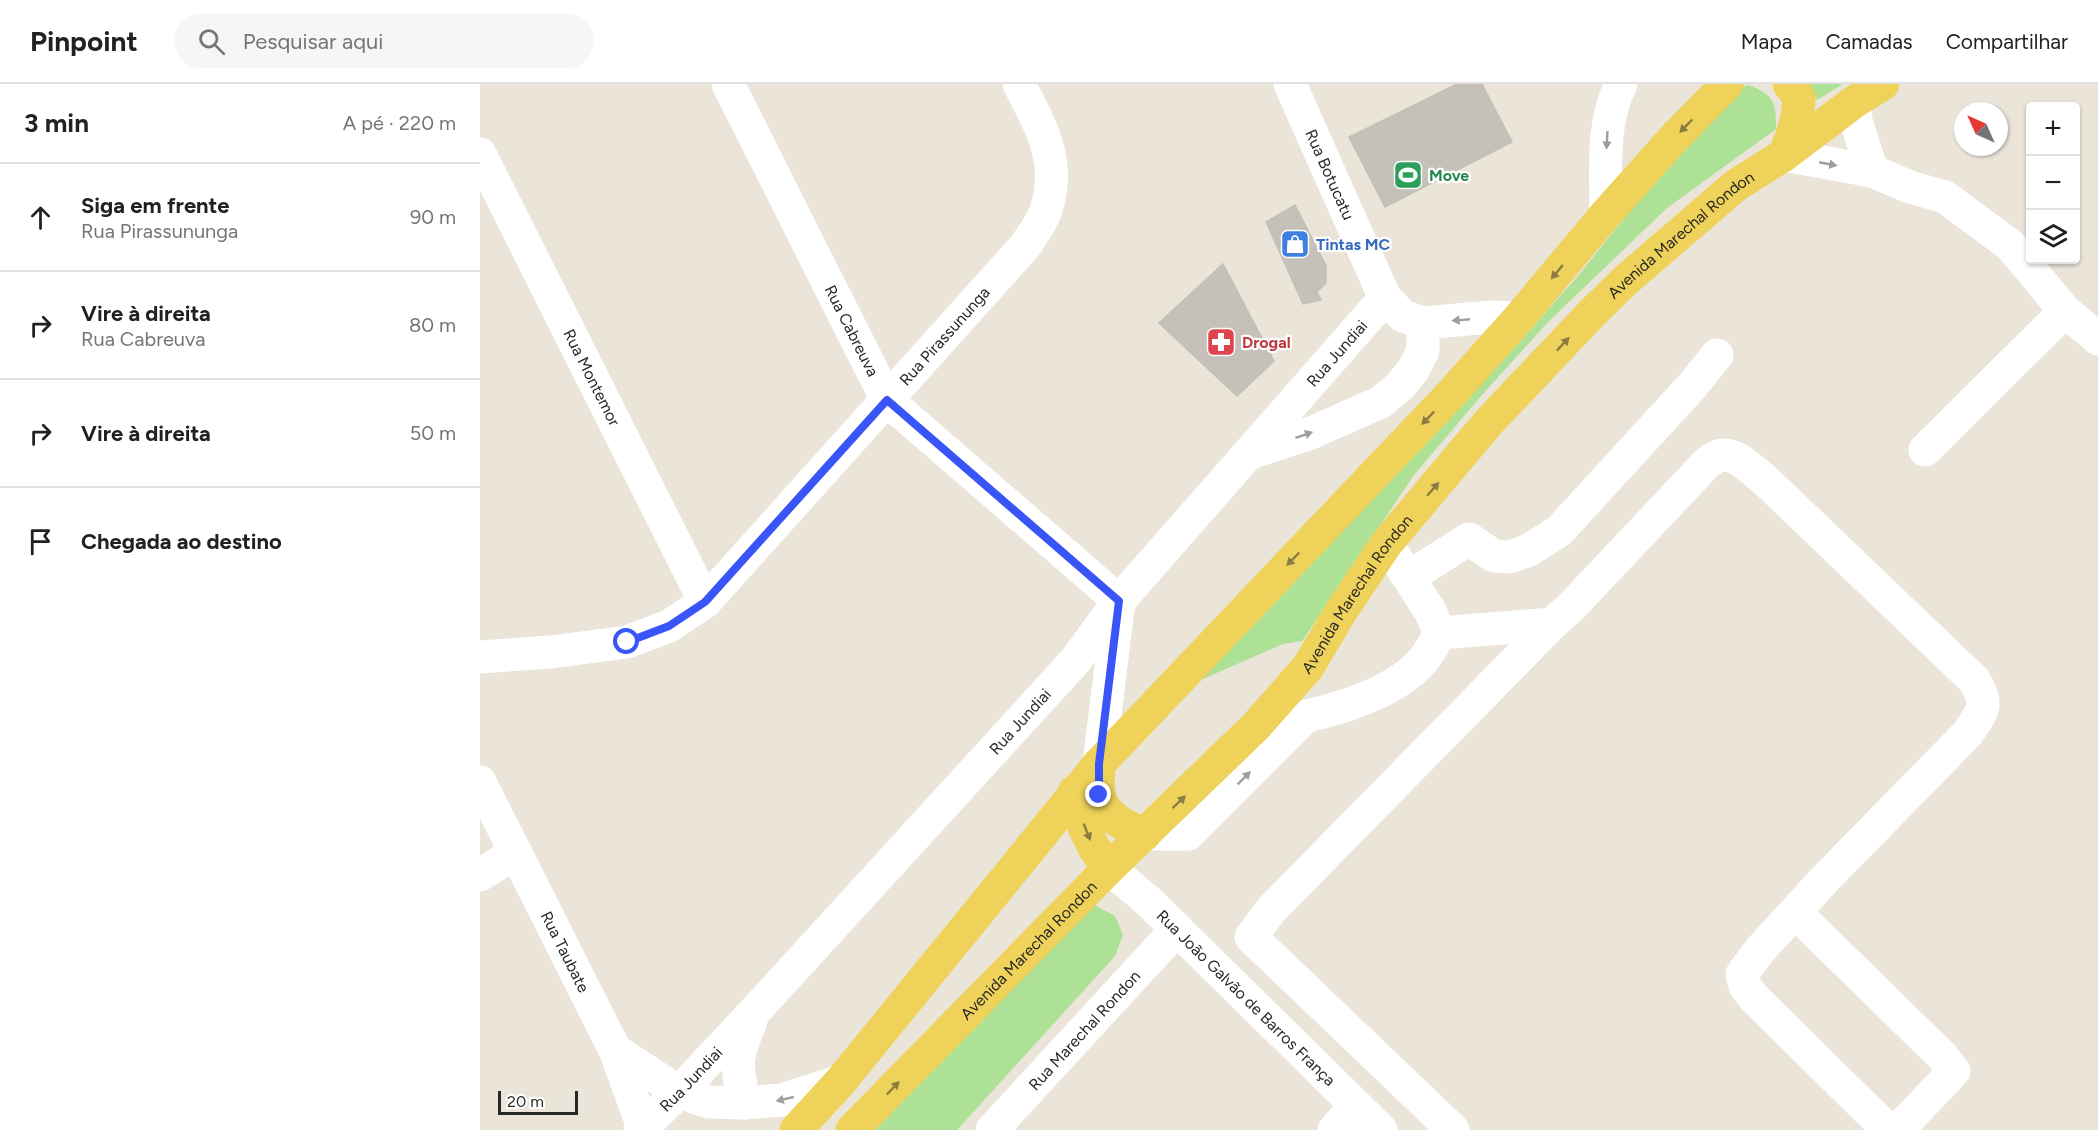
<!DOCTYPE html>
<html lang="pt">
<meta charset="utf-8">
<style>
body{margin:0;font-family:Figtree,sans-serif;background:#f6f6f6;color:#202124}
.controls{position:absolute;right:18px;top:18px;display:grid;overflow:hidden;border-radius:6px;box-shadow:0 2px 4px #0004}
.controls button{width:54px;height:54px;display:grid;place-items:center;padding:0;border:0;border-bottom:2px solid #e0e0e0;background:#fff;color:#202124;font:30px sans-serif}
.compass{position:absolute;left:1474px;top:18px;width:54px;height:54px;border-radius:50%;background:#fff;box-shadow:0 2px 4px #0004;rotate:315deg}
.scale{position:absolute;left:18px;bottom:15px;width:80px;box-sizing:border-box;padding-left:6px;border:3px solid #282828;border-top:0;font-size:16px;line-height:21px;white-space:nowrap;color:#282828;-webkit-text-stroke:4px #fff;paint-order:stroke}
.stop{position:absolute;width:18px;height:18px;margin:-14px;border:4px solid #3a55f7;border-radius:50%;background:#fff}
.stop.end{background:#3a55f7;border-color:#fff;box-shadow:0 2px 6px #0008}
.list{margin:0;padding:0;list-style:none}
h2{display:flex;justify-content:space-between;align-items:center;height:78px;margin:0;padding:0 24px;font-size:26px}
h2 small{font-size:20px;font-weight:400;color:#757577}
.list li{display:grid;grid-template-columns:39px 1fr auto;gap:18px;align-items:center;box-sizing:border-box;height:108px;padding:0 24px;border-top:2px solid #e0e0e0}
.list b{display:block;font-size:22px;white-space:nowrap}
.list p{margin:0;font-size:20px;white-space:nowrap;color:#757577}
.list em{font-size:20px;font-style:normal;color:#757577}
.icon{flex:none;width:33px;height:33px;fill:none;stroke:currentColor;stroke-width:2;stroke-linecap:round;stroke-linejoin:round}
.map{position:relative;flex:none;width:1618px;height:1046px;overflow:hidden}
header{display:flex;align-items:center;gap:36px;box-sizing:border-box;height:84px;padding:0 30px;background:#fff;border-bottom:2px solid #e0e0e0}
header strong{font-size:28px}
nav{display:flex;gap:33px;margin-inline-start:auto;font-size:21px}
.search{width:420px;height:54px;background:#f6f6f6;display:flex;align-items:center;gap:15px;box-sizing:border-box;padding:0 21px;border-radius:33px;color:#757577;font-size:22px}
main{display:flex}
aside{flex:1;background:#fff}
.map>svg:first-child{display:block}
.green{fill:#ace196}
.building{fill:#c5c0b9;stroke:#c5c0b3;stroke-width:1.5}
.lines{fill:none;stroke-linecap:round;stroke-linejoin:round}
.minor{stroke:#fff;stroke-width:33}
.major{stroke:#eed25a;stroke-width:33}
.oneway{fill:#8b7d41}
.oneway2{fill:#9e9e9e}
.route{stroke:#3a55f7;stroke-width:8}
.labels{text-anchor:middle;stroke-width:4.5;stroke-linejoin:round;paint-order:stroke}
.street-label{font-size:16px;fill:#282828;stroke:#fff}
.leisure-label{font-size:16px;font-weight:bold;fill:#27864d;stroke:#fff;text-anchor:start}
.shop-label{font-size:16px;font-weight:bold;fill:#366cbe;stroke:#fff;text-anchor:start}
.health-label{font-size:16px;font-weight:bold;fill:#be3a42;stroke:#fff;text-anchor:start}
</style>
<header>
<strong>Pinpoint</strong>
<div class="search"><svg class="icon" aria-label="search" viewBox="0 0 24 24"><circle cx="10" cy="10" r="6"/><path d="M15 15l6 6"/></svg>Pesquisar aqui</div>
<nav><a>Mapa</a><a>Camadas</a><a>Compartilhar</a></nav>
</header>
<main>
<aside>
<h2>3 min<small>A pé · 220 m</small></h2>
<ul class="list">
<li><svg class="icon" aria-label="ahead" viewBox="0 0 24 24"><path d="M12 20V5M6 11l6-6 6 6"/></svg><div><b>Siga em frente</b><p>Rua Pirassununga</p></div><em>90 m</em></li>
<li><svg class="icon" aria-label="right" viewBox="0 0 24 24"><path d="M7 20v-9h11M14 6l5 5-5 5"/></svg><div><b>Vire à direita</b><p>Rua Cabreuva</p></div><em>80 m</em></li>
<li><svg class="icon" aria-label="right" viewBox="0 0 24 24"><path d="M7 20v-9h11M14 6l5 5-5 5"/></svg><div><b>Vire à direita</b></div><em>50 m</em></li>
<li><svg class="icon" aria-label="arrive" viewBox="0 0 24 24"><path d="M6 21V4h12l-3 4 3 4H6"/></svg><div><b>Chegada ao destino</b></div></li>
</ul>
</aside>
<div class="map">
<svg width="1618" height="1046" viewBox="0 0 1618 1046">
<rect width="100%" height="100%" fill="#eae4d9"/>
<g class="green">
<path d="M 1329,0 L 1363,0 L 1337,16 Z"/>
<path d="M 1269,1 C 1295,12 1296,18 1296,45 L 1187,124 L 1068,238 L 1001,312 L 934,391 L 822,557 L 803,560 L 707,602 L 1028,270 L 1098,192 L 1178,92 L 1254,6 Z"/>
<path d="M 611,819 L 635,832 L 643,851 L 635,872 L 477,1046 L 391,1046 Z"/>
</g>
<g class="building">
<path d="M 977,0 L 1002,0 L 1032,58 L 905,123 L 869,53 Z"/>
<path d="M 815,121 L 846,182 L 846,199 L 837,208 L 841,216 L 823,220 L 786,138 Z"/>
<path d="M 743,180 L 794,277 L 757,312 L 679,239 Z"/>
</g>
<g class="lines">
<g class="minor">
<path id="s1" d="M 248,0 L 407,316 L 639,517 L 619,680"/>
<path id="s2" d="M 810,0 L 905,214 L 923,232 L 943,239 L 1011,233 L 1039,234"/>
<path d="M 1374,18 L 1376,37 L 1392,87"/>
<path id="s3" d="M 0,70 L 225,518"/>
<path d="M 1304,71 L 1392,87 L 1430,103 L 1465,113 L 1530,161 L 1585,227 L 1618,255"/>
<path d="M 1126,130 C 1126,87 1121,40 1141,0"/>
<path d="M 1445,366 L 1585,227"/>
<path d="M 770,369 L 831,349 L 901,318 L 920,302 L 933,286 L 943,267 L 943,239"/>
<path d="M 929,493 L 989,455 L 1014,472 L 1030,473 L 1049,466 L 1079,447 L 1212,302 L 1237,271"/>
<path d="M 960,549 L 1072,540 L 1091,523 L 1226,380 C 1230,377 1234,373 1238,372 C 1255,366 1274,388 1286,397 L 1494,596 C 1509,622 1504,625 1488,649 L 1345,795 L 1280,866 L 1262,890 L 1265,902 L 1274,914 L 1408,1046"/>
<path id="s4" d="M 0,573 L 71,568 L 147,558 L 189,542 L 225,518 L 545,162 C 552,151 562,139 566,126 C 582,77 561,43 539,0"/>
<path d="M 776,642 C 826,634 903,618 940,580 C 949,570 954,560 960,549 L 950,527 L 916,474"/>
<path id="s5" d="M 0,698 L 135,966 L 164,1046"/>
<path d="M 665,750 L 708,750 L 823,635"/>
<path id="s6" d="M 629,784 L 667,816 L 901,1046"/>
<path d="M 0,791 L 35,769"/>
<path d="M 1315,828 L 1462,972 L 1474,987 L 1418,1046"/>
<path d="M 135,966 L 199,1008 L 229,1018 L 264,1019 L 302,1016 L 361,997"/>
<path d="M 264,1019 C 256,979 255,975 271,937"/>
<path id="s7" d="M 160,1046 L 199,1008 L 275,927 L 595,577 L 639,517 L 905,214"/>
<path id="s8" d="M 512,1046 L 697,845"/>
<path d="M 854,1046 L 875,1022"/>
<path d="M 973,1046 L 771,853 L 791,826 L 1072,540"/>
</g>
<g class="major">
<path d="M 1304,71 C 1313,50 1318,37 1319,13 L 1309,0"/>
<path d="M 619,680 C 619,689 617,701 619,710 C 624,733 646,743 665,750"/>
<path d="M 594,708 L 604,743 L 614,764 L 629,784"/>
<path d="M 316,1046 L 361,997 L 619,680 L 971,310 L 1039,234 L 1126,130 L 1194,54 L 1247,0"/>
<path id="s9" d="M 372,1046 L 629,784 L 776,642 L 828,583 L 860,529 L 906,460 L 1007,340 L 1112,229 L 1146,196 L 1255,102 L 1304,71 L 1374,18 L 1403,0"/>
</g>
</g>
<defs><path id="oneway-solid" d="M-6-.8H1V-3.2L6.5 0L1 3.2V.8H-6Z" transform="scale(1.5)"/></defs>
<g class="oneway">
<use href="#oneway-solid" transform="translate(1206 42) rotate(134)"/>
<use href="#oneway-solid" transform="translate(1077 188) rotate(130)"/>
<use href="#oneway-solid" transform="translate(1083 260) rotate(-47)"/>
<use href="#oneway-solid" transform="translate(948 334) rotate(134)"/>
<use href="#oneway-solid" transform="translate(953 405) rotate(-49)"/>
<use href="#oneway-solid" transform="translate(813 475) rotate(134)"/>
<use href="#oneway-solid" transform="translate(699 718) rotate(-44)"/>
<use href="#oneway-solid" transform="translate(607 748) rotate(68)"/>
<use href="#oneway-solid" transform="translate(413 1004) rotate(-46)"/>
</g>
<g class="oneway2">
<use href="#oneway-solid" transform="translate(1127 56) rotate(93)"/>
<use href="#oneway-solid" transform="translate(1348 80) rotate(11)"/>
<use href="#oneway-solid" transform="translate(981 236) rotate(175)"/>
<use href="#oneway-solid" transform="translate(824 351) rotate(-19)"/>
<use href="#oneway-solid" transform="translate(764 694) rotate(-45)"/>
<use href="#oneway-solid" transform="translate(305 1015) rotate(167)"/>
</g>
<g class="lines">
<path class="route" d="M 147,558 L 189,542 L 225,518 L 407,316 L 639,517 L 619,680 L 619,711"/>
</g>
<defs>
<g id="stadium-square" transform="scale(1.5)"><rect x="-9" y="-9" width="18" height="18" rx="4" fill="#2e9e5b" stroke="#fff"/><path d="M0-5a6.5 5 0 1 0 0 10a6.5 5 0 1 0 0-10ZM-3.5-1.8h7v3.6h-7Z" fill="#fff"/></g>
<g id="shop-square" transform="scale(1.5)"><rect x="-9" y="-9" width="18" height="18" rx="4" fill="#3f7fe0" stroke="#fff"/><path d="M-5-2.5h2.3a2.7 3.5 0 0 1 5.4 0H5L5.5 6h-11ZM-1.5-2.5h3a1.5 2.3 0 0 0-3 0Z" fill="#fff"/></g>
<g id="pharmacy-square" transform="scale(1.5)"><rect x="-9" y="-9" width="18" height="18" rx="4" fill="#e0444e" stroke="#fff"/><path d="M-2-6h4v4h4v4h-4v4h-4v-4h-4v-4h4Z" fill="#fff"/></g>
</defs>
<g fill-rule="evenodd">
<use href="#stadium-square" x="928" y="91"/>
<use href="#shop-square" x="815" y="160"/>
<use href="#pharmacy-square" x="741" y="258"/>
</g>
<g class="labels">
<g class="street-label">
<text dy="6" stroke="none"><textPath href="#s2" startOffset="99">Rua Botucatu</textPath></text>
<text dy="6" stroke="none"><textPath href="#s9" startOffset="1224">Avenida Marechal Rondon</textPath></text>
<text dy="6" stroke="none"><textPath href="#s1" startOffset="276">Rua Cabreuva</textPath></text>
<text dy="6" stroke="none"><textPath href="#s4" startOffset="594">Rua Pirassununga</textPath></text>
<text dy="6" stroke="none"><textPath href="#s7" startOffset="1044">Rua Jundiai</textPath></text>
<text dy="6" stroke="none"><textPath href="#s3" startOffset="250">Rua Montemor</textPath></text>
<text dy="6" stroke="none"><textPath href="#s9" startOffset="738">Avenida Marechal Rondon</textPath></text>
<text dy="6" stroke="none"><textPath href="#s7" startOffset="558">Rua Jundiai</textPath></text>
<text dy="6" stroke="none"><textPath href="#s9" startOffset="252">Avenida Marechal Rondon</textPath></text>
<text dy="6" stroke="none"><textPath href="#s5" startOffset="190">Rua Taubate</textPath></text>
<text dy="6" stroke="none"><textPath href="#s6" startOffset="189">Rua João Galvão de Barros França</textPath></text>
<text dy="6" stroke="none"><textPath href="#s8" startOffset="136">Rua Marechal Rondon</textPath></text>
<text dy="6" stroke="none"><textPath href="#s7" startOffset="72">Rua Jundiai</textPath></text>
</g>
<g class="leisure-label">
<text x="949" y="97">Move</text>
</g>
<g class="shop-label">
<text x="836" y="166">Tintas MC</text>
</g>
<g class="health-label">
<text x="762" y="264">Drogal</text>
</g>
</g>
</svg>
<div class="controls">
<button>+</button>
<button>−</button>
<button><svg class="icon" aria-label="layers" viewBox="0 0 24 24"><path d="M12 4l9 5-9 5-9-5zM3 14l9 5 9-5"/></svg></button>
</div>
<svg class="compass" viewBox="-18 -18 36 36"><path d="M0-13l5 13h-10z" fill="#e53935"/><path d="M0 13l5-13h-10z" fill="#757577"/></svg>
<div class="scale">20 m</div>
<div class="stop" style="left:147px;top:558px"></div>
<div class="stop end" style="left:619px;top:711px"></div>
</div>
</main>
